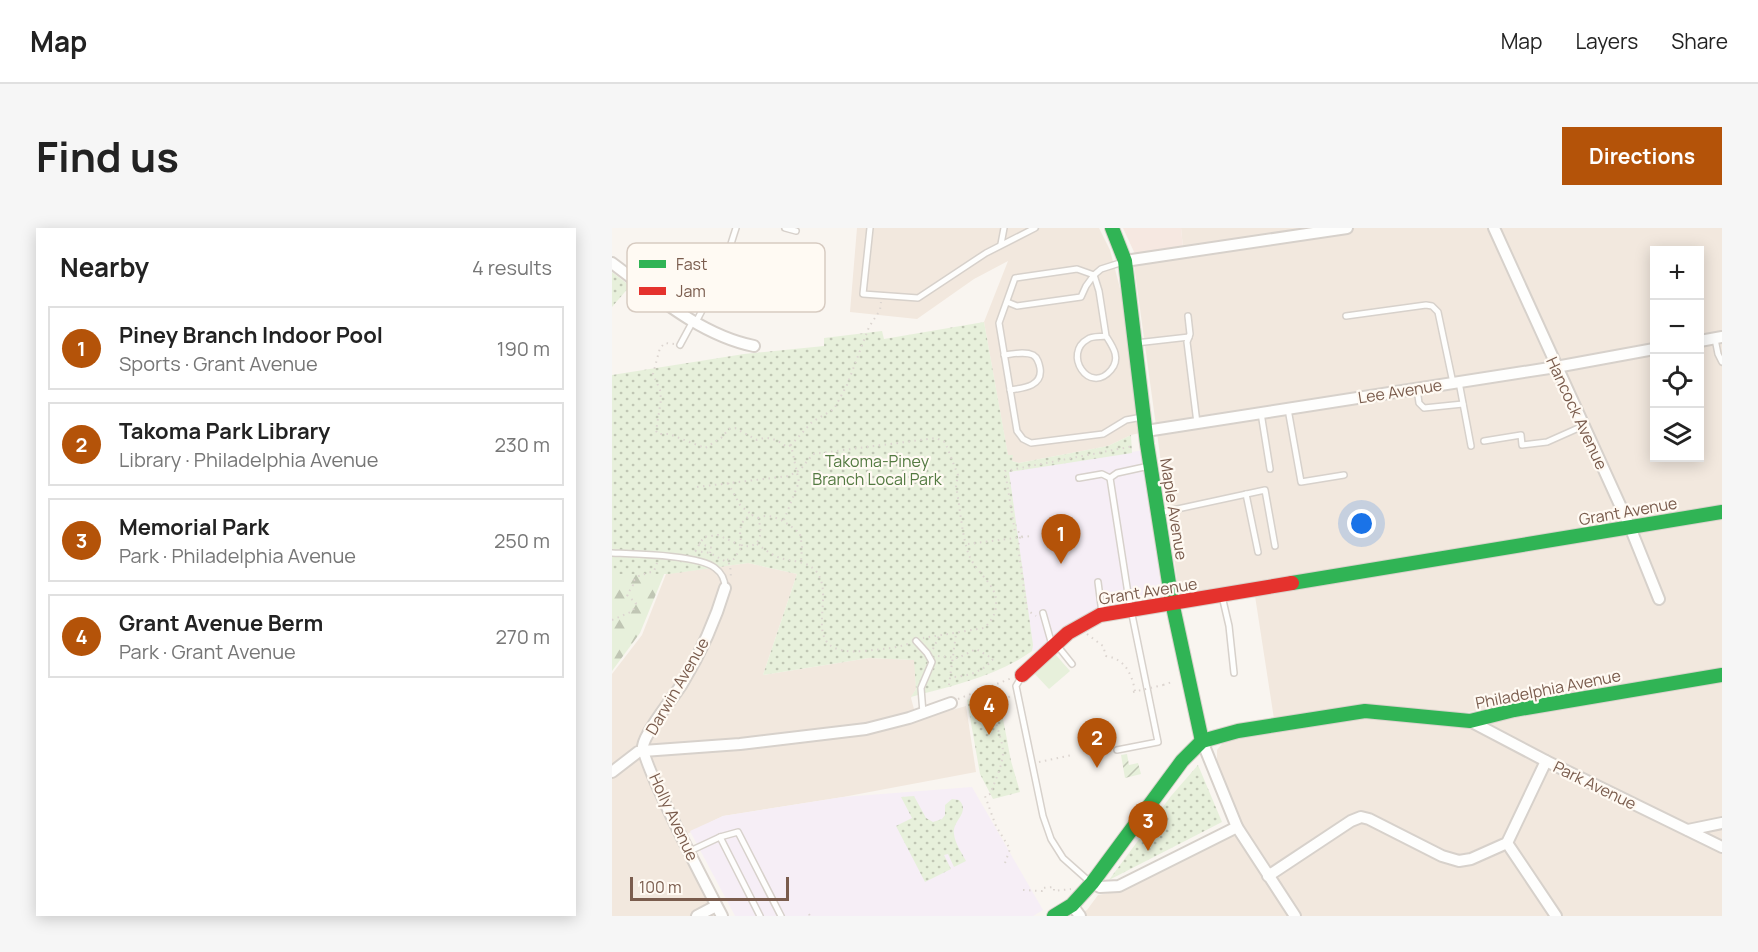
<!DOCTYPE html>
<meta charset="utf-8">
<style>
body{margin:0;font-family:Manrope,sans-serif;background:#f6f6f6;color:#222}
.controls{position:absolute;right:18px;top:18px;display:grid;overflow:hidden;border-radius:0px;box-shadow:0 3px 15px #0003}
.controls button{width:54px;height:54px;display:grid;place-items:center;padding:0;border:0;border-bottom:2px solid #e0e0e0;background:#fff;color:#222;font:30px sans-serif}
.scale{position:absolute;left:18px;bottom:15px;width:159px;box-sizing:border-box;padding-left:6px;border:3px solid #7a5c4d;border-top:0;font-size:16px;line-height:21px;white-space:nowrap;color:#7a5c4d;-webkit-text-stroke:4px #fffaf3;paint-order:stroke}
.you{position:absolute;left:750px;top:296px;width:21px;height:21px;margin:-15px;border:4px solid #fff;border-radius:50%;background:#1a73e8;box-shadow:0 0 0 9px #1a73e833}
.badge{display:grid;place-items:center;width:39px;height:39px;border-radius:50%;background:#b45309;color:#fff;font-size:20px;font-weight:700}
.pin{position:absolute;translate:-50% -50px;filter:drop-shadow(0 2px 3px #0008)}
.pin::after{content:'';position:absolute;top:32px;width:21px;height:18px;background:inherit;clip-path:polygon(0 0,100% 0,50% 100%)}
.list{margin:0;padding:0;list-style:none}
h2{display:flex;justify-content:space-between;align-items:center;height:78px;margin:0;padding:0 24px;font-size:26px}
h2 small{font-size:20px;font-weight:400;color:#767676}
.list li{display:grid;grid-template-columns:39px 1fr auto;gap:18px;align-items:center;box-sizing:border-box;height:84px;margin:0 12px 12px;padding:0 12px;border:2px solid #e0e0e0;border-radius:0px}
.list b{display:block;font-size:22px;white-space:nowrap}
.list p{margin:0;font-size:20px;white-space:nowrap;color:#767676}
.list em{font-size:20px;font-style:normal;color:#767676}
.icon{flex:none;width:33px;height:33px;fill:none;stroke:currentColor;stroke-width:2;stroke-linecap:round;stroke-linejoin:round}
.map{position:relative;flex:none;width:1110px;height:688px;overflow:hidden;border-radius:0px}
header{display:flex;align-items:center;gap:36px;box-sizing:border-box;height:84px;padding:0 30px;background:#fff;border-bottom:2px solid #e0e0e0}
header strong{font-size:28px}
nav{display:flex;gap:33px;margin-inline-start:auto;font-size:21px}
.intro{display:flex;align-items:center;justify-content:space-between;box-sizing:border-box;height:144px;padding:0 36px}
h1{margin:0;font-size:42px}
.button{padding:15px 27px;border-radius:0px;background:#b45309;color:#fff;font-size:21px;font-weight:700}
main{display:flex;gap:36px;padding:0 36px}
aside{flex:1;background:#fff;border-radius:0px;box-shadow:0 3px 15px #0003}
.map>svg:first-child{display:block}
.residential{fill:#f2e8de;fill-rule:evenodd}
.commercial{fill:#f6e8e1}
.education{fill:#f6eef6}
.grass{fill:#e7f0db}
.forest{fill:url(#forest-firs)}
.park{fill:url(#park-dots)}
.garden{fill:url(#garden-furrows)}
.lines{fill:none;stroke-linecap:round;stroke-linejoin:round}
.lane-casing{stroke:#d7d1cb;stroke-width:8}
.street-casing{stroke:#d7d1cb;stroke-width:14}
.fast-casing{stroke:#d9d2cb;stroke-width:16}
.jam-casing{stroke:#d9d2cb;stroke-width:16}
.path{stroke:#dcd5d0;stroke-width:2;stroke-dasharray:1.5 4.5;stroke-linecap:butt}
.lane{stroke:#fefefd;stroke-width:5}
.street{stroke:#fefefd;stroke-width:10}
.fast{stroke:#30b455;stroke-width:14}
.jam{stroke:#e5322d;stroke-width:14}
.path-bridge{stroke:#dcd5d0;stroke-width:2;stroke-dasharray:1.5 4.5;stroke-linecap:butt}
.labels{text-anchor:middle;stroke-width:4.5;stroke-linejoin:round;paint-order:stroke}
.street-label{font-size:16px;fill:#7a5c4d;stroke:#fffaf3}
.park-label{font-size:16px;fill:#537a41;stroke:#fffaf3}
.key{fill:#fffaf3;stroke:#d7cbc1;stroke-width:1.5}
.key-label{font-size:16px;fill:#7a5c4d}
</style>
<header>
<strong>Map</strong>
<nav><a>Map</a><a>Layers</a><a>Share</a></nav>
</header>
<div class="intro"><h1>Find us</h1><a class="button">Directions</a></div>
<main>
<aside>
<h2>Nearby<small>4 results</small></h2>
<ul class="list">
<li><span class="badge">1</span><div><b>Piney Branch Indoor Pool</b><p>Sports · Grant Avenue</p></div><em>190 m</em></li>
<li><span class="badge">2</span><div><b>Takoma Park Library</b><p>Library · Philadelphia Avenue</p></div><em>230 m</em></li>
<li><span class="badge">3</span><div><b>Memorial Park</b><p>Park · Philadelphia Avenue</p></div><em>250 m</em></li>
<li><span class="badge">4</span><div><b>Grant Avenue Berm</b><p>Park · Grant Avenue</p></div><em>270 m</em></li>
</ul>
</aside>
<div class="map">
<svg width="1110" height="688" viewBox="0 0 1110 688">
<defs>
<pattern id="forest-firs" width="22" height="20" patternUnits="userSpaceOnUse" patternTransform="scale(1.5)"><rect width="22" height="20" fill="#e7f0db"/><path d="M5 1l3.5 6h-7zM16 11l3.5 6h-7z" fill="#c0c6b4"/></pattern>
<pattern id="park-dots" width="8" height="8" patternUnits="userSpaceOnUse" patternTransform="scale(1.5)"><rect width="8" height="8" fill="#e7f0db"/><path d="M2 2h.1M6 6h.1" fill="none" stroke="#c0c6b4" stroke-width="1.8" stroke-linecap="round"/></pattern>
<pattern id="garden-furrows" width="10" height="10" patternUnits="userSpaceOnUse" patternTransform="scale(1.5)"><rect width="10" height="10" fill="#e7f0db"/><path d="M-1 1l2-2M0 10L10 0M9 11l2-2" fill="none" stroke="#c0c6b4"/></pattern>
</defs>
<rect width="100%" height="100%" fill="#f9f5f0"/>
<g class="residential">
<path d="M 245,0 L 487,0 L 498,22 L 510,68 L 528,205 L 519,207 L 496,218 L 407,235 L 400,233 L 396,228 L 372,94 L 396,33 L 362,51 L 305,91 L 238,84 Z"/>
<path d="M 569,0 L 1110,0 L 1110,441 L 851,485 L 756,478 L 662,491 L 641,355 L 567,366 L 522,37 L 571,20 ZM 1042,22 L 1088,22 L 1088,230 L 1042,230 Z"/>
<path d="M 136,335 L 185,346 L 151,447 L 257,430 L 303,432 L 304,461 L 299,470 L 305,492 L 354,478 L 364,544 L 231,569 L 111,588 L 67,610 L 106,688 L 0,688 L 0,446 L 30,407 L 54,346 Z"/>
<path d="M 1110,451 L 1110,688 L 463,688 L 475,682 L 486,667 L 512,662 L 545,646 L 619,608 L 630,597 L 605,533 L 605,522 L 612,513 L 643,504 L 761,488 L 848,496 Z"/>
</g>
<path class="commercial" d="M 511,0 L 569,0 L 571,20 L 523,26 Z"/>
<g class="education">
<path d="M 532,222 L 549,360 L 547,365 L 481,383 L 429,424 L 420,423 L 397,244 Z"/>
<path d="M 360,559 L 431,682 L 421,688 L 123,688 L 78,603 L 111,588 L 231,569 Z"/>
</g>
<path class="grass" d="M 443,426 L 458,443 L 437,461 L 422,445 Z"/>
<path class="forest" d="M 0,340 L 53,344 L 28,405 L 0,443 Z"/>
<g class="park">
<path d="M 0,44 L 18,58 L 0,79 Z"/>
<path d="M 372,94 L 396,227 L 401,227 L 400,233 L 407,235 L 496,218 L 519,207 L 520,225 L 397,244 L 421,417 L 420,423 C 386,448 340,458 299,469 L 304,461 L 302,432 L 257,430 L 151,447 L 185,346 L 136,335 L 57,346 L 0,346 L 0,147 L 132,126 L 212,118 L 212,110 L 270,103 L 272,111 Z"/>
<path d="M 385,459 L 399,533 L 408,564 L 381,571 L 368,546 L 355,472 Z"/>
<path d="M 586,537 L 610,594 L 497,652 L 559,568 Z"/>
<path d="M 302,568 L 314,590 L 321,594 L 330,591 L 333,587 L 333,577 L 340,571 L 347,572 C 359,585 340,592 342,606 C 343,616 350,625 354,633 L 342,639 L 336,626 L 332,627 L 339,641 L 313,654 L 284,598 L 300,590 L 289,569 Z"/>
</g>
<path class="garden" d="M 515,526 L 517,537 L 526,535 L 529,546 L 513,550 L 509,527 Z"/>
<g class="lines">
<g class="lane-casing">
<g id="lane">
<path d="M 173,0 L 184,3"/>
<path d="M 258,0 L 251,66 L 306,70 L 374,25 L 423,0"/>
<path d="M 389,16 L 392,0"/>
<path d="M 511,34 L 489,41 L 482,47 L 465,41 L 403,50 L 387,95 L 405,203 L 411,211 L 419,215 L 491,206 L 514,192 L 530,189"/>
<path d="M 110,44 L 124,0"/>
<path d="M 482,47 L 487,63 L 494,108 C 489,109 480,108 476,111 C 450,125 477,168 499,142 C 509,130 501,119 494,108"/>
<path d="M 395,74 L 405,78 L 469,69 L 474,58 L 482,47"/>
<path d="M 576,88 L 578,106 L 575,114 L 585,195"/>
<path d="M 734,88 L 814,77 L 820,78 L 826,84 L 841,155"/>
<path d="M 84,94 L 110,44 C 135,48 165,50 187,65"/>
<path d="M 1103,111 L 1106,126 L 1110,134"/>
<path d="M 524,115 L 577,109"/>
<path d="M 68,117 L 81,93"/>
<path d="M 392,127 C 401,126 413,123 421,127 C 426,130 427,135 428,140 C 431,158 412,160 398,162"/>
<path d="M 847,154 L 859,218"/>
<path d="M 805,161 L 807,175 L 812,180 L 851,176"/>
<path d="M 676,181 L 689,254 L 732,247"/>
<path d="M 649,185 L 658,241"/>
<path d="M 872,213 L 909,207 L 910,217 L 935,214 L 971,198"/>
<path d="M 467,250 L 490,246 L 498,250"/>
<path d="M 634,266 L 646,324"/>
<path d="M 547,285 L 653,262 L 663,318"/>
<path d="M 0,325 C 22,326 88,327 103,340 C 110,345 113,352 113,360"/>
<path d="M 486,354 L 490,385"/>
<path d="M 610,368 L 617,398 L 622,445"/>
<path d="M 431,385 L 440,417"/>
<path d="M 304,413 L 315,425 L 320,434 L 309,460 L 311,485"/>
<path d="M 444,416 L 460,436"/>
<path d="M 410,448 L 404,458 L 431,588 L 439,611 L 451,630 L 478,654"/>
<path d="M 505,522 L 546,514 L 517,372 L 498,250 L 505,245 L 537,238"/>
<path d="M 108,609 L 148,688"/>
<path d="M 78,623 L 108,609 L 126,604 L 169,688"/>
</g>
</g>
<g class="street-casing">
<g id="street">
<path d="M 882,0 L 1018,299 L 1047,371"/>
<path d="M 513,33 L 735,0"/>
<path d="M 0,35 C 43,67 88,107 142,118"/>
<path d="M 1088,113 L 1110,109"/>
<path d="M 534,203 L 944,139 L 1042,121"/>
<path d="M 858,493 L 934,533 L 1110,619"/>
<path d="M 590,513 L 625,599 L 683,688"/>
<path d="M 0,544 L 26,524 L 31,523 L 128,516 L 254,501 L 297,490 L 339,475"/>
<path d="M 1076,602 L 1110,595"/>
<path d="M 895,615 L 944,688"/>
<path d="M 656,648 L 739,593 L 749,589 L 757,591 L 830,628 L 847,633 L 859,631 L 895,615 L 934,533"/>
<path d="M 480,655 L 488,659 L 507,658 L 625,599"/>
<path d="M 460,677 L 468,688"/>
<path d="M 85,688 L 104,678"/>
<path d="M 110,688 C 98,665 29,534 31,518 C 33,504 61,470 70,456 C 88,426 103,394 113,360"/>
</g>
</g>
<g class="fast-casing">
<g id="fast">
<path d="M 500,0 L 513,33 L 535,216 L 560,374 L 590,513"/>
<path d="M 680,355 L 1110,284"/>
<path d="M 442,688 L 460,677 L 480,655 L 570,533 L 590,513 L 626,503 L 753,483 L 858,493 L 902,482 L 1110,447"/>
</g>
</g>
<g class="jam-casing">
<path id="jam" d="M 410,447 L 456,405 L 488,387 L 680,355"/>
</g>
<g class="path">
<path d="M 62,116 L 53,115 L 48,120 L 41,146 L 48,162 L 49,172 L 44,203 L 46,206 L 57,206 L 93,220 L 109,210 L 117,201 L 123,200 L 145,212 C 157,207 165,212 175,219 L 179,217"/>
<path d="M 116,255 L 128,277 L 140,287"/>
<path d="M 85,259 L 177,248 L 188,242 L 201,226 L 324,210 L 333,214 L 346,247 L 344,258 C 348,279 350,309 357,327 C 363,343 382,355 384,371 C 385,383 381,392 372,400 L 311,410"/>
<path d="M 140,287 L 146,290 C 151,305 149,321 130,318 C 127,305 126,292 140,287 Z"/>
<path d="M 146,290 C 159,283 178,296 188,306 L 190,318 L 189,334"/>
<path d="M 172,292 L 187,254 L 179,217 L 200,194 L 222,181 L 235,157 L 257,99 L 268,82 L 269,74"/>
<path d="M 408,309 L 406,319 L 415,382 L 424,388"/>
<path d="M 410,309 L 408,304 L 403,304 L 393,243 L 522,218"/>
<path d="M 87,315 L 100,320 L 98,325"/>
<path d="M 145,316 C 152,321 160,327 168,330 C 179,333 194,333 203,342 C 228,369 180,429 252,423 C 268,421 283,421 298,415"/>
<path d="M 356,316 L 419,308"/>
<path d="M 83,323 L 92,309 L 106,307 L 130,318 L 122,331 L 112,332"/>
<path d="M 83,323 L 98,325 L 118,336 L 119,349"/>
<path d="M 0,392 L 21,383 L 24,375 L 15,367 L 21,357 L 21,353 L 27,348 L 42,343 L 45,335"/>
<path d="M 475,406 L 491,418 L 494,428 C 513,431 520,446 523,463"/>
<path d="M 321,421 L 328,406"/>
<path d="M 326,428 L 346,430 L 364,421 L 381,431 C 371,444 354,449 339,449"/>
<path d="M 337,457 L 344,406"/>
<path d="M 551,457 L 560,454"/>
<path d="M 346,471 L 400,450"/>
<path d="M 427,534 L 460,527"/>
<path d="M 393,635 L 398,621 L 384,598 L 373,568 L 378,566 C 383,553 390,539 391,525 C 391,507 378,493 386,474 L 399,468"/>
<path d="M 411,662 L 430,663 L 430,660 L 442,659 L 442,663 L 459,661"/>
<path d="M 197,686 L 198,688"/>
</g>
<use href="#lane" class="lane"/>
<use href="#street" class="street"/>
<use href="#fast" class="fast"/>
<use href="#jam" class="jam"/>
<path class="path-bridge" d="M 521,464 L 551,457"/>
</g>
<g class="labels">
<g class="street-label">
<text transform="translate(788 163) rotate(-9)" y="6">Lee Avenue</text>
<text transform="translate(965 185) rotate(65)" y="6">Hancock Avenue</text>
<text transform="translate(562 281) rotate(81)" y="6">Maple Avenue</text>
<text transform="translate(1016 283) rotate(-10)" y="6">Grant Avenue</text>
<text transform="translate(536 363) rotate(-9)" y="6">Grant Avenue</text>
<text transform="translate(65 458) rotate(-60)" y="6">Darwin Avenue</text>
<text transform="translate(936 461) rotate(-11)" y="6">Philadelphia Avenue</text>
<text transform="translate(983 557) rotate(26)" y="6">Park Avenue</text>
<text transform="translate(62 589) rotate(65)" y="6">Holly Avenue</text>
</g>
<g class="park-label">
<text x="265" y="239">Takoma-Piney<tspan x="265" dy="18">Branch Local Park</tspan></text>
</g>
</g>
<rect x="15" y="15" width="198" height="69" rx="9" class="key"/>
<rect x="27" y="32" width="27" height="8" fill="#30b455"/>
<rect x="27" y="59" width="27" height="8" fill="#e5322d"/>
<g class="key-label">
<text x="64" y="42">Fast</text>
<text x="64" y="69">Jam</text>
</g>
</svg>
<div class="controls">
<button>+</button>
<button>−</button>
<button><svg class="icon" aria-label="locate" viewBox="0 0 24 24"><circle cx="12" cy="12" r="6"/><path d="M12 2v4M12 18v4M2 12h4M18 12h4"/></svg></button>
<button><svg class="icon" aria-label="layers" viewBox="0 0 24 24"><path d="M12 4l9 5-9 5-9-5zM3 14l9 5 9-5"/></svg></button>
</div>
<div class="scale">100 m</div>
<div class="you"></div>
<div class="pin badge" style="left:449px;top:336px">1</div>
<div class="pin badge" style="left:485px;top:540px">2</div>
<div class="pin badge" style="left:536px;top:623px">3</div>
<div class="pin badge" style="left:377px;top:507px">4</div>
</div>
</main>
